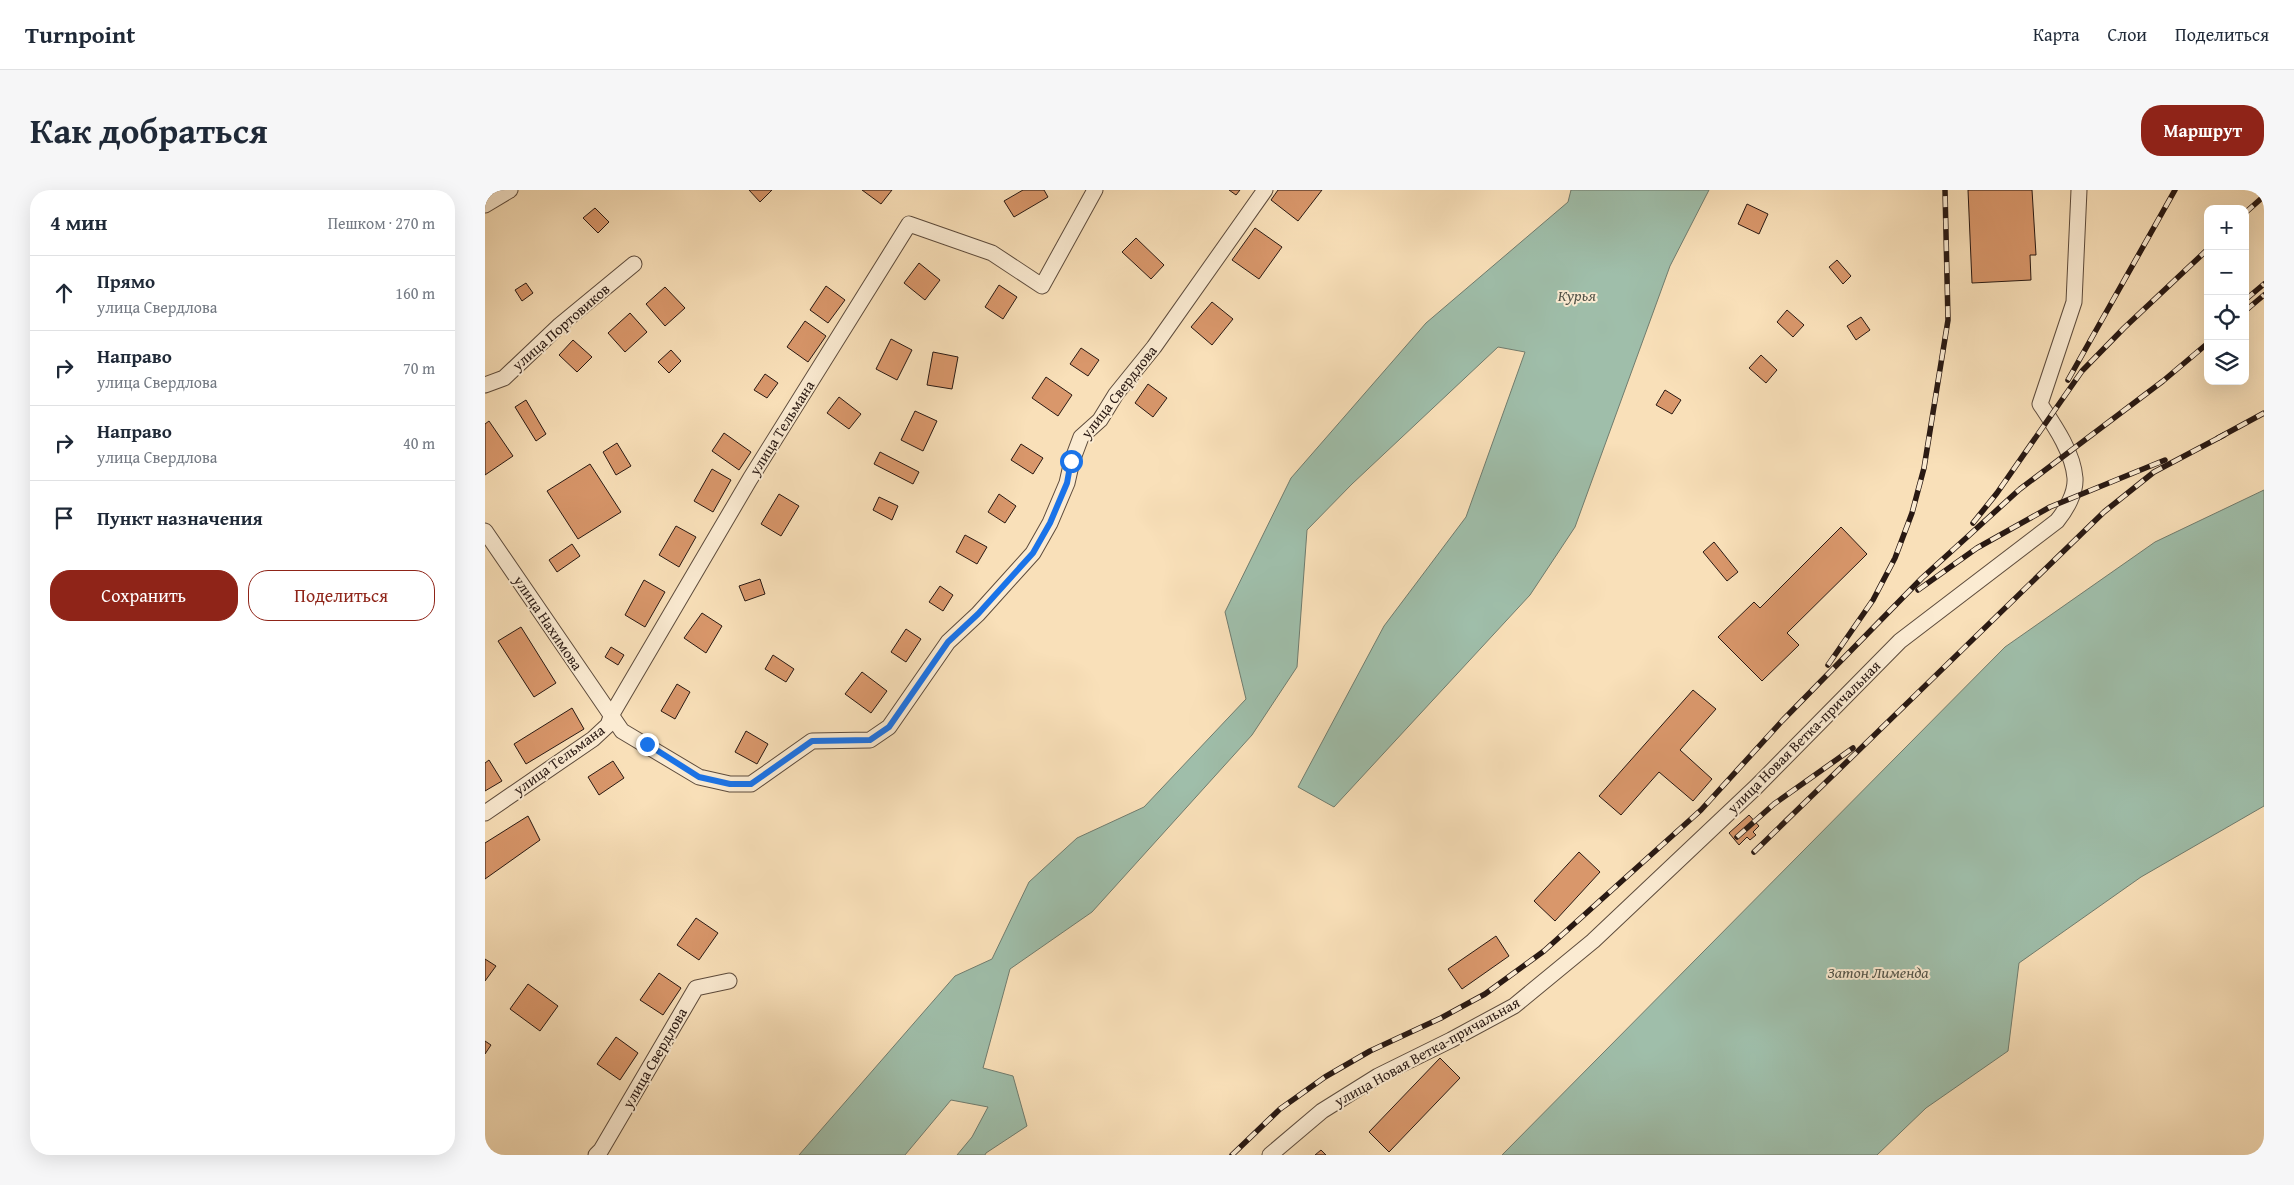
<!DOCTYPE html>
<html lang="ru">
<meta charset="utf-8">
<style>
body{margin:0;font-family:"Gentium Book Plus",serif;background:#f6f6f7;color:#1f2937}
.controls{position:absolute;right:15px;top:15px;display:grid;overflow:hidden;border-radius:10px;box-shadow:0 5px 20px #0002}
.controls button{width:45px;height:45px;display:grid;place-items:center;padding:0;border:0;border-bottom:1px solid #e0e1e3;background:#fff;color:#1f2937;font:25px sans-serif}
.stop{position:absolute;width:15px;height:15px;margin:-11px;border:4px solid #1a73e8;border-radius:50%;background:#fff}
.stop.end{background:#1a73e8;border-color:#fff;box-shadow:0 1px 5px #0008}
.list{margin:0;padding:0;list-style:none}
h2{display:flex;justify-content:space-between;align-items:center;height:65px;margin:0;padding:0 20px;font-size:21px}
h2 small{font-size:16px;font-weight:400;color:#747a83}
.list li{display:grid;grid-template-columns:32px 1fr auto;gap:15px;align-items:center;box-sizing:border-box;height:75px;padding:0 20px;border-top:1px solid #e0e1e3}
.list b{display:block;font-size:19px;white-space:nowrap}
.list p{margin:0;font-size:16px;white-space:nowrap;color:#747a83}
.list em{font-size:16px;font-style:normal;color:#747a83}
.actions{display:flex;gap:10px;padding:15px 20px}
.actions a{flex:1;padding:11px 0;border:1px solid #8f2418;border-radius:20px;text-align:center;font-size:18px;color:#8f2418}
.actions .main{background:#8f2418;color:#fff}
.icon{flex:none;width:28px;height:28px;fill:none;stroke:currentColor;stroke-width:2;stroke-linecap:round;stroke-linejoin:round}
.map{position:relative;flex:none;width:1779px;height:965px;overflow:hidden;border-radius:20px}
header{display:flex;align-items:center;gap:30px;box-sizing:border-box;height:70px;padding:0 25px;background:#fff;border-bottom:1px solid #e0e1e3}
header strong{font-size:24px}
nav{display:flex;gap:28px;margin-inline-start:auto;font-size:18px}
.intro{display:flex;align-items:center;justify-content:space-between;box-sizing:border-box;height:120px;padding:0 30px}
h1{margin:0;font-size:35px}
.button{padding:12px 22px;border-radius:20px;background:#8f2418;color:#fff;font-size:18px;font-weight:700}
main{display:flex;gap:30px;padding:0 30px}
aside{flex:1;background:#fff;border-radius:20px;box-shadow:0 5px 20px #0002}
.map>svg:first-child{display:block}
.water{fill:#9fbeaa;stroke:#707c6e}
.building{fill:#d9976b;stroke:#291913}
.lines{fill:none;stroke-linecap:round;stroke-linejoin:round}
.minor-casing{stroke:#5d4b3c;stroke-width:17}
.minor{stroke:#fbebd2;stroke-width:15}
.rail-casing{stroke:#291913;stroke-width:5.5}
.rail{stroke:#fbebd2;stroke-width:4;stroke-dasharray:11;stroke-linecap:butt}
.route{stroke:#1a73e8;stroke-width:6}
.labels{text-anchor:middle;stroke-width:4;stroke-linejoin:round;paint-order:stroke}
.street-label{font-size:15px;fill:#291913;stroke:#fbebd2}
.water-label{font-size:16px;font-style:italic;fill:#525348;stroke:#fbebd2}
</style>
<header>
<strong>Turnpoint</strong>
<nav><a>Карта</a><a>Слои</a><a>Поделиться</a></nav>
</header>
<div class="intro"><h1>Как добраться</h1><a class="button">Маршрут</a></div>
<main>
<aside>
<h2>4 мин<small>Пешком · 270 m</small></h2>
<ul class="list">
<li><svg class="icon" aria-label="ahead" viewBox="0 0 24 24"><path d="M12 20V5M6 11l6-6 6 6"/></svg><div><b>Прямо</b><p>улица Свердлова</p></div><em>160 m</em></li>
<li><svg class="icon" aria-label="right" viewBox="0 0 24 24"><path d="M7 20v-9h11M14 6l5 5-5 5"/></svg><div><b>Направо</b><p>улица Свердлова</p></div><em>70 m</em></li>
<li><svg class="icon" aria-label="right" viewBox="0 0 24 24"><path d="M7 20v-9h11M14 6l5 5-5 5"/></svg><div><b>Направо</b><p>улица Свердлова</p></div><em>40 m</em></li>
<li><svg class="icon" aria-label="arrive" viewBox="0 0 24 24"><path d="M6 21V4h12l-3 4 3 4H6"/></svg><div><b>Пункт назначения</b></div></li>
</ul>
<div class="actions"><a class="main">Сохранить</a><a>Поделиться</a></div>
</aside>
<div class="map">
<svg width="1779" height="965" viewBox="0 0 1779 965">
<rect width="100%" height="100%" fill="#f9e0b9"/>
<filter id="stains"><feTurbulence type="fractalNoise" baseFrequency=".004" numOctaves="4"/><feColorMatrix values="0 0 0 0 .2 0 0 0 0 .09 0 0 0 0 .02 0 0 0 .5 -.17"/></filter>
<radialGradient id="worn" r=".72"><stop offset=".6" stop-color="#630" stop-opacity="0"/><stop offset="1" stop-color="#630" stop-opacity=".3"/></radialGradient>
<g class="water">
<path d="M 1086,0 L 1224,0 L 1185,76 L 1090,337 L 1045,405 L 849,617 L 813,597 L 899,436 L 981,327 L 1040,162 L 1013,157 L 867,294 L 822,340 L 812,477 L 767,545 L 607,722 L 525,779 L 498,878 L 528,886 L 542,936 L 501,963 L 500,965 L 472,965 L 487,947 L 503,917 L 466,910 L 420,965 L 314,965 L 470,786 L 507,769 L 544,692 L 592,648 L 659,617 L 761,509 L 740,422 L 806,288 L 941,133 L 1083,12 Z"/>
<path d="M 1779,300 L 1779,616 L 1656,687 L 1534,773 L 1523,861 L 1441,918 L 1392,965 L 1017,965 L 1520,457 L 1670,352 Z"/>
</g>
<g class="building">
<path d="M 264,0 L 287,0 L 275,12 Z"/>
<path d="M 377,0 L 407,0 L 396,14 Z"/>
<path d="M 538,0 L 559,0 L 563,7 L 529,27 L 519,11 Z"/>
<path d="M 744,0 L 755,0 L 751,5 Z"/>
<path d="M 793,0 L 837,0 L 813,31 L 786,10 Z"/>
<path d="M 1483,0 L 1547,0 L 1551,65 L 1545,65 L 1546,90 L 1487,93 Z"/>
<path d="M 1262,14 L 1283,24 L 1274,44 L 1253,34 Z"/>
<path d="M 110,18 L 124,32 L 113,43 L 98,28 Z"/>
<path d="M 770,38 L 797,57 L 774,89 L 747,70 Z"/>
<path d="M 651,48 L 679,75 L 666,89 L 637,62 Z"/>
<path d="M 1352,70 L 1366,86 L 1358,94 L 1344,77 Z"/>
<path d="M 434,73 L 455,90 L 440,110 L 419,93 Z"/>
<path d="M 41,93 L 48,103 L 37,111 L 30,100 Z"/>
<path d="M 514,95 L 532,107 L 518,129 L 500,117 Z"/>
<path d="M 341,96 L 360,110 L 343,133 L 325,120 Z"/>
<path d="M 180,97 L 200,118 L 180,136 L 161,114 Z"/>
<path d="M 727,112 L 748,129 L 727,155 L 706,137 Z"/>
<path d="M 1302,120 L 1319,135 L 1308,147 L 1292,132 Z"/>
<path d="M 145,123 L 162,142 L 140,162 L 123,143 Z"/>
<path d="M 1376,127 L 1385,140 L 1371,150 L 1362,136 Z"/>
<path d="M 320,131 L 341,146 L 323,172 L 302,157 Z"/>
<path d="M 406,149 L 427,160 L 412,190 L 391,179 Z"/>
<path d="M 88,150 L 107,167 L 92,182 L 74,165 Z"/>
<path d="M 596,158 L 614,170 L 603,186 L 585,174 Z"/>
<path d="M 186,160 L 196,171 L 184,183 L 173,172 Z"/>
<path d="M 448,162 L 473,167 L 467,199 L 442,195 Z"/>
<path d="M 1276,165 L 1292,180 L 1281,193 L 1264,178 Z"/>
<path d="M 280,184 L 293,193 L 282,208 L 269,200 Z"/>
<path d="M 561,187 L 587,205 L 573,226 L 547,208 Z"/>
<path d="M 663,194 L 682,208 L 668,227 L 650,213 Z"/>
<path d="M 1180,200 L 1196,210 L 1187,224 L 1171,215 Z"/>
<path d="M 354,207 L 376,224 L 364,239 L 342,223 Z"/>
<path d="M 41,210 L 61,244 L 51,251 L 30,217 Z"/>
<path d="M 430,221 L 452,231 L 438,261 L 416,250 Z"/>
<path d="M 4,231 L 28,266 L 0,285 L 0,234 Z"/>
<path d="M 239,243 L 266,262 L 254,280 L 227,261 Z"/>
<path d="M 132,253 L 146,276 L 131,285 L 118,262 Z"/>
<path d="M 536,254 L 558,268 L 548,284 L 526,270 Z"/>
<path d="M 395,262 L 434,282 L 428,294 L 389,274 Z"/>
<path d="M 105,274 L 136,322 L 93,349 L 62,301 Z"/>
<path d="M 227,279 L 246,290 L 228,322 L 209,311 Z"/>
<path d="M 294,304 L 314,316 L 296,346 L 276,334 Z"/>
<path d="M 514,304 L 531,316 L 520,333 L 503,322 Z"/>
<path d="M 394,307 L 413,316 L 407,330 L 388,320 Z"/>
<path d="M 191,336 L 211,347 L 194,377 L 174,365 Z"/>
<path d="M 1356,337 L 1382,364 L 1302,443 L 1314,455 L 1277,491 L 1233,447 L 1269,412 L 1275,418 Z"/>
<path d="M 480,345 L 502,357 L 492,374 L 471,362 Z"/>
<path d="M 1229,352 L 1253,382 L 1242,391 L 1218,362 Z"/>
<path d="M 87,354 L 95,366 L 72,382 L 64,370 Z"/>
<path d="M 275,389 L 280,404 L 260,411 L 254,396 Z"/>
<path d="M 159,390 L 180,402 L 160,437 L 140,425 Z"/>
<path d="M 455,396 L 468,405 L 458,421 L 444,412 Z"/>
<path d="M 217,423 L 237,436 L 221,463 L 199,448 Z"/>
<path d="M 36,437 L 71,493 L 49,507 L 13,451 Z"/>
<path d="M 421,439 L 436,449 L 421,472 L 406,462 Z"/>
<path d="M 126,457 L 139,465 L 133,475 L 120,467 Z"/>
<path d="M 288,465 L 309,479 L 301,492 L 280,479 Z"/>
<path d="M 377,482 L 402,501 L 386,523 L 360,504 Z"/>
<path d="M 192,494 L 205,502 L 190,529 L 176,521 Z"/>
<path d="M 1208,500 L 1231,519 L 1195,560 L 1227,589 L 1208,611 L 1174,582 L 1136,625 L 1114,606 Z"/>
<path d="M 87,518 L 99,539 L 41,574 L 29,554 Z"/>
<path d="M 261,541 L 283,554 L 272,574 L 250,562 Z"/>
<path d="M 4,570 L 17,591 L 0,601 L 0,573 Z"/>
<path d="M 128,571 L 139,588 L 114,605 L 103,587 Z"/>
<path d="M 1264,625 L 1274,636 L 1268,642 L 1271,645 L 1265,650 L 1262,647 L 1254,655 L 1244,643 Z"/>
<path d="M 43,626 L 55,650 L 0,689 L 0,653 Z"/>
<path d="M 1094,662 L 1115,682 L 1070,731 L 1049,711 Z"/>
<path d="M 211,728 L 233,743 L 214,770 L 192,755 Z"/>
<path d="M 1011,746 L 1024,766 L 977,799 L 963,779 Z"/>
<path d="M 0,769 L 11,776 L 0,791 Z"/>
<path d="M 174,783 L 196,798 L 178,825 L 155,810 Z"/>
<path d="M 43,794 L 73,816 L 55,841 L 25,819 Z"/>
<path d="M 131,847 L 153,863 L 135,890 L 112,874 Z"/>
<path d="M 0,851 L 6,855 L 0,864 Z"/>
<path d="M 955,868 L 975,888 L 904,962 L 884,942 Z"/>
<path d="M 836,960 L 841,965 L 830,965 Z"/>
</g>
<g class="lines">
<g class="minor-casing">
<g id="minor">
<path d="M 0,15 L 25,0"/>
<path d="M 0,195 L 19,188 L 75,135 L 149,74"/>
<path d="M 0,341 L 137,541 L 214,587 L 245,594 L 266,594 L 327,551 L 385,550 L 404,537 L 463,452 L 493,424 L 548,363 L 565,333 L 582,293 L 587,271 L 596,247 L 615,230 L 631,204 L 669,157 L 780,0"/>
<path d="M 0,623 L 108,549 L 123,535 L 127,524 L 265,289 L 424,34 L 507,63 L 557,96 L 610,0"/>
<path d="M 111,965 L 116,960 L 211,798 L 244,791"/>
<path d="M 785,965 L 837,921 L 893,886 L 966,850 L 1029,816 L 1108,751 L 1271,597 L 1415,451 L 1572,331 C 1581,320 1591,303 1590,288 C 1588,262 1569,235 1555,214 L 1589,112 L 1594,0"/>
</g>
</g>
<use href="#minor" class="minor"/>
<g class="rail-casing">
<g id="rail">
<path d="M 1760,23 L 1779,6"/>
<path d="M 1760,110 L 1779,94"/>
<path d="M 1760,121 L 1779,105"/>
<path d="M 1583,190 L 1690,0"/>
<path d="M 1733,248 L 1779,223"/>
<path d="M 1488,333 L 1512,303 L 1597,181 L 1639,138 L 1723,59"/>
<path d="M 1433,400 L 1492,358 L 1565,317 L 1680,270"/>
<path d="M 1343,475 L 1388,410 L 1410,368 L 1427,323 L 1439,278 L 1463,130 L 1460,0"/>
<path d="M 1252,647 L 1289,614 L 1368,558"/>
<path d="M 1269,662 L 1619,322 L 1669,282 L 1739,245"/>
<path d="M 747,965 L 795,919 L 840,887 L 885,861 L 956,828 L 1000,804 L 1059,761 L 1216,620 L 1297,531 L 1437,388 L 1535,299 L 1678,191 L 1723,153"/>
</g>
</g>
<use href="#rail" class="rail"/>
</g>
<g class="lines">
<path class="route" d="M 162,554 L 214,587 L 245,594 L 266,594 L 327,551 L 385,550 L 404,537 L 463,452 L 493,424 L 548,363 L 565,333 L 582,293 L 586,271"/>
</g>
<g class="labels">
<g class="street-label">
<text transform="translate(76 137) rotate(-41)" y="5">улица Портовиков</text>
<text transform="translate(634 202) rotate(-52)" y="5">улица Свердлова</text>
<text transform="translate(297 238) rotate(-58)" y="5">улица Тельмана</text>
<text transform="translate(63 433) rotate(56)" y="5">улица Нахимова</text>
<text transform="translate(1319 547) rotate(-45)" y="5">улица Новая Ветка-причальная</text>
<text transform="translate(74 570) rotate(-36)" y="5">улица Тельмана</text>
<text transform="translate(942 862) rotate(-29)" y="5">улица Новая Ветка-причальная</text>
<text transform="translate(170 868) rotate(-60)" y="5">улица Свердлова</text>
</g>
<g class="water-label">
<text x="1092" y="111">Курья</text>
<text x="1393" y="788">Затон Лименда</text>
</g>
</g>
<rect width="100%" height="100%" filter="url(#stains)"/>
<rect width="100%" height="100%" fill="url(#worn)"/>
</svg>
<div class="controls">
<button>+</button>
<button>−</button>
<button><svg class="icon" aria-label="locate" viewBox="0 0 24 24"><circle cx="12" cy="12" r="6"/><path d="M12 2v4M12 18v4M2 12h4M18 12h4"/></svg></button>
<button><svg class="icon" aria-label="layers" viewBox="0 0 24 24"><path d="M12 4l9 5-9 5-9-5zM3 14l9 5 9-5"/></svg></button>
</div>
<div class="stop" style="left:586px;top:271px"></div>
<div class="stop end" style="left:162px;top:554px"></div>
</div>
</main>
